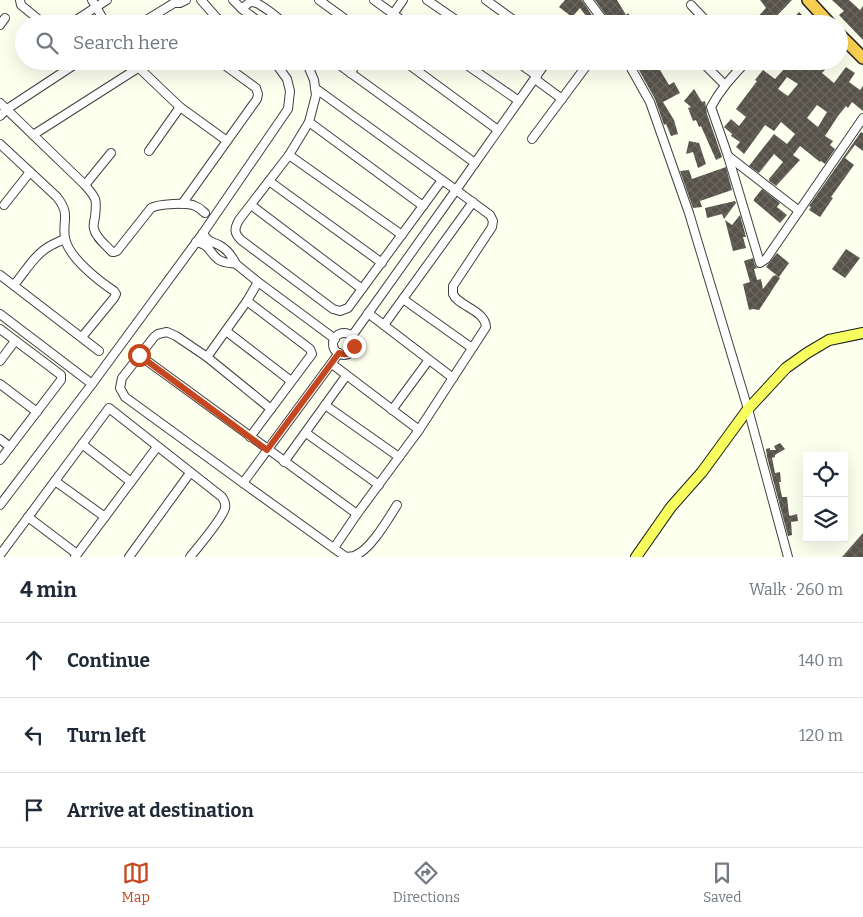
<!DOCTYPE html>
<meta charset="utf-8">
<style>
body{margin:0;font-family:Bitter,serif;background:#f2f2f3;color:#1f2937}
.controls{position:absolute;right:15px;bottom:15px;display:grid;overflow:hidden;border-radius:0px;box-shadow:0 5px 20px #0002}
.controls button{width:45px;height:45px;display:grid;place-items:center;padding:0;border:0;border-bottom:1px solid #e0e1e3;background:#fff;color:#1f2937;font:25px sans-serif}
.stop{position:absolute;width:15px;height:15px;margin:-11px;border:4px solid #c5471f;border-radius:50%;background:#fff}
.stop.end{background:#c5471f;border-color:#fff;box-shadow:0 1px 5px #0008}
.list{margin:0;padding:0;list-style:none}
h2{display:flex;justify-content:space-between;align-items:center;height:65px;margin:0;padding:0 20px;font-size:21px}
h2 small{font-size:16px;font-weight:400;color:#747a83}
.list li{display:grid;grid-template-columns:32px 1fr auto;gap:15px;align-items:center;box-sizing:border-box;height:75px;padding:0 20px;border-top:1px solid #e0e1e3}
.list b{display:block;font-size:19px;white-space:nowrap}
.list em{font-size:16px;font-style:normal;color:#747a83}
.icon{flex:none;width:28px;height:28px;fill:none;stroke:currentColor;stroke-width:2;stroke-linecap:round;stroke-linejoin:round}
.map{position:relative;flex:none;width:863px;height:557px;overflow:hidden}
.search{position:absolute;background:#fff;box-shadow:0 5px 20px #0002;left:15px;right:15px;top:15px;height:55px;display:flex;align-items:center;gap:12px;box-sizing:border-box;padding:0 18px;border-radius:28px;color:#747a83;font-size:19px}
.sheet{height:290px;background:#fff}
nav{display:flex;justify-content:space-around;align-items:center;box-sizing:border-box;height:70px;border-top:1px solid #e0e1e3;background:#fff;font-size:14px;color:#747a83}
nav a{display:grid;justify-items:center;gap:2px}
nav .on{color:#c5471f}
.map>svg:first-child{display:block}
.building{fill:url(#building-cross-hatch);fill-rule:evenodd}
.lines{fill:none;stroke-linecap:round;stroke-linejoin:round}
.minor-casing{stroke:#414141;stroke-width:10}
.major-casing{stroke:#1f1f1f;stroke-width:12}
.highway-casing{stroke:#1f1f1f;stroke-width:14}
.minor{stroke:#fff;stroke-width:8}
.major{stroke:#f7ff5f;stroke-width:10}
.highway{stroke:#fbd051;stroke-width:11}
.route{stroke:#c5471f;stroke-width:6}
</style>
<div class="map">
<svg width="863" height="557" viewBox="0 0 863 557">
<defs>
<pattern id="building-cross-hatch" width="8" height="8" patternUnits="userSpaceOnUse" patternTransform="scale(1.25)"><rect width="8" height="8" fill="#57534a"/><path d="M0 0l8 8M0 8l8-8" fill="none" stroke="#6a6760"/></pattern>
</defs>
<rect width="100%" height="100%" fill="#fdffef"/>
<g class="building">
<path d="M 565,0 L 582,0 L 584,3 L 593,17 L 589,20 L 580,8 L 572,17 L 559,7 Z"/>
<path d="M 595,0 L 617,0 L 626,15 L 628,13 L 635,24 L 612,24 L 610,21 Z"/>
<path d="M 760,0 L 792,0 L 769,24 L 751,24 L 766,8 Z"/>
<path d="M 832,0 L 849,0 L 860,10 L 863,6 L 863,40 L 839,15 L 844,11 Z"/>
<path d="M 799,12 L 808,21 L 805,24 L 788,24 Z"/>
<path d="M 634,61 L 661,61 L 665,67 L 660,70 L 669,85 L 674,82 L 680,93 L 663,102 L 674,120 L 678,134 L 671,136 L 666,124 L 664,125 L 655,99 Z"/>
<path d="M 780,61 L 811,61 L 815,64 L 817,61 L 833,61 L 822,73 L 834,83 L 846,67 L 855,73 L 849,82 L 860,90 L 863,86 L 863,111 L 852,102 L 848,108 L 846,106 L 838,116 L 825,136 L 833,141 L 830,145 L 835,149 L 825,164 L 821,161 L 820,162 L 800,146 L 793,155 L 800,160 L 776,186 L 769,181 L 769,179 L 783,162 L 774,154 L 759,173 L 749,166 L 774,134 L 787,144 L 795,134 L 781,122 L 774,131 L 765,125 L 744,154 L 736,147 L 740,142 L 731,136 L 732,134 L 724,127 L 731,119 L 739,126 L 746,117 L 736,109 L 757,81 L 755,80 L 763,70 L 775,79 L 786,67 ZM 787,77 L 798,84 L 788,96 L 778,89 ZM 817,105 L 827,112 L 818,127 L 807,118 Z"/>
<path d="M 694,89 L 702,102 L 705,101 L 707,114 L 722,157 L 716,160 L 701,126 L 699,127 L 696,120 L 693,121 L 688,108 L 691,107 L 684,101 Z"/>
<path d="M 861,132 L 863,133 L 863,151 L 855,145 L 845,158 L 854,165 L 831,197 L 833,198 L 820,217 L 809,210 L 811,207 L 809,206 Z"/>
<path d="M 689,141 L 699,143 L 706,164 L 698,168 L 693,152 L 686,154 Z"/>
<path d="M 726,167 L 732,190 L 700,201 L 702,207 L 693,208 L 680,171 L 689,170 L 692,179 Z"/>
<path d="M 762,189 L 780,203 L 777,207 L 787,215 L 780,223 L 754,201 L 754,199 Z"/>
<path d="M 735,201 L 736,203 L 724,219 L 722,214 L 707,218 L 705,208 Z"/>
<path d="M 740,215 L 746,237 L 743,237 L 746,248 L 733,251 L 725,220 L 732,225 Z"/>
<path d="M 846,249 L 860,258 L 845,278 L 832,269 Z"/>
<path d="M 777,253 L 789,263 L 779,277 L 766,267 Z"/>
<path d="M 753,258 L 755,265 L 757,268 L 754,269 L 757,280 L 761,279 L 763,289 L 773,276 L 776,275 L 780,278 L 759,310 L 753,309 L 749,310 L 743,284 L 750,282 L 744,261 Z"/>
<path d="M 780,443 L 785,449 L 775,455 L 775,457 L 772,458 L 775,473 L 780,472 L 781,482 L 779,482 L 782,497 L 787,497 L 789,515 L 790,516 L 797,514 L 798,521 L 791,522 L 792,535 L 788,536 L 767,457 L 766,449 L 770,448 L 770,450 L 776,450 L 774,446 Z"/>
<path d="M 863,533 L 863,557 L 842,557 Z"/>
</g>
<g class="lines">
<g class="minor-casing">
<g id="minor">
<path d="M 20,0 L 21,5 L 44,24"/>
<path d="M 92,0 L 106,24"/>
<path d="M 201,0 L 216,17 L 224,24"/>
<path d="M 233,0 L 242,9 L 262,24"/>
<path d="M 319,0 L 352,24"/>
<path d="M 374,0 L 407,24"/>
<path d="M 427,0 L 462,24"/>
<path d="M 486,0 L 519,24"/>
<path d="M 588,0 L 606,24"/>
<path d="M 691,5 L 709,24"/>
<path d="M 242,9 C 245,6 248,2 253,2 C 261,3 278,18 285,24"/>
<path d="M 70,24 L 107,0"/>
<path d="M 140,24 L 174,3 L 180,3 L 186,0"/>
<path d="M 386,24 L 403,0"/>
<path d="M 0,25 L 5,18"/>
<path d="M 134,61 L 139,68 L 180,107 L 227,141"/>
<path d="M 306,61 L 314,80 L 316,95 L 309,122 L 289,155 L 239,220 C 234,229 234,233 241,240 L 333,309 L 340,311 L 348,308 L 442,180 L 456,190 L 352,336"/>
<path d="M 334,61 L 475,163"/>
<path d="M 404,61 L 498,130"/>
<path d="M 461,61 L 519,101"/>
<path d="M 516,61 L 537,76"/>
<path d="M 627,61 L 650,102 L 689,213 L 748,409 L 788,557"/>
<path d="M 701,61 L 725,85"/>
<path d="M 743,61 L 744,64 C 731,78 720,90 711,107 L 728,156 L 760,263 L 766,259 L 863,118"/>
<path d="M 350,73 L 359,61"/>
<path d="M 535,79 L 562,99"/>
<path d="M 315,88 L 442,180"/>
<path d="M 0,103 L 85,185 C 97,199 97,199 95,217 C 94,221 93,226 94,229 C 96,238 106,245 112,252 L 114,252 L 117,251 L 151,208 C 158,204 188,202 195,206 C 199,207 202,211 205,213"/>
<path d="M 0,116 L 7,109 L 80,61"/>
<path d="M 309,122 L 423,206"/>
<path d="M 33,135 L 149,61"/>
<path d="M 532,139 L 590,61"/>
<path d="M 0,144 L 57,197 C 71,215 62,220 65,238 C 68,257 99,281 114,291 L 116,294 L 114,298 L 82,337"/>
<path d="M 149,151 L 180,107"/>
<path d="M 289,155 L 402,235"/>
<path d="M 728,156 L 799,211"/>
<path d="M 269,181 L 382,263"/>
<path d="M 85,185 L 111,153"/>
<path d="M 182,204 L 257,99 L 258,94 L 256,88 L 219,61"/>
<path d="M 4,205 L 30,172"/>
<path d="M 251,205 L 362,289"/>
<path d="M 196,242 C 211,245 208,252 219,260 C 224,263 230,263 236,264 C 232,256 227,249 219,245 C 210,241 208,242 203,233"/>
<path d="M 236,264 L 258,282"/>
<path d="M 0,275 L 99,351"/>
<path d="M 14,285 C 25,272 35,254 50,246 C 55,243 60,241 65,239"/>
<path d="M 403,299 L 472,348"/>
<path d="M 247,301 L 258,282 L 335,339"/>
<path d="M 368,313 L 453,378"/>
<path d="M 0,314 L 92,384"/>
<path d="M 384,325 L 473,202"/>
<path d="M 0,329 L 61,375 L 61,380 L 0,460"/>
<path d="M 226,331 L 291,381"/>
<circle cx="344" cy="344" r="11"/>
<path d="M 139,355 L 357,514"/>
<path d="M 207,357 L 247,301 L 310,349 L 312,354 L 250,437"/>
<path d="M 0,361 L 15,341"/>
<path d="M 332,364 L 419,430"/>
<path d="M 0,384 L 37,412"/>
<path d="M 325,405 L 399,457"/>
<path d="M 271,409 L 207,357 L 176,336 L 167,332 L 158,334 L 154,337 L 122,378 L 120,388 L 125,397 L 243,483 L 346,557"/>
<path d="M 392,410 L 428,361"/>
<path d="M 306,433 L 379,485"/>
<path d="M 0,439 L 10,447"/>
<path d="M 82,444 L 131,482"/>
<path d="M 284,462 L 346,376"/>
<path d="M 55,481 L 105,517"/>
<path d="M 243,483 L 339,353"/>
<path d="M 0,505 L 92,384 L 203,233 L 288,109 L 290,91 L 287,79 L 274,61"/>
<path d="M 28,517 L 77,554"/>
<path d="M 334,548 L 357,514 L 419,430 L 486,327 C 485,310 458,306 453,294 C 453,292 453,288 453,286 L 492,227 L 493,221 L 490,215 L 456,190 L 547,61"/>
<path d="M 0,555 L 109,408 L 222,497 C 224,500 226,504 225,508 C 223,518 198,547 190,557"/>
<path d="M 75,557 L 157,447"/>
<path d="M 129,557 L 190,473"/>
<path d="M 347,557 C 350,556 353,557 356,555 C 371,549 388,519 397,505"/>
</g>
</g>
<g class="major-casing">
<path id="major" d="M 636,557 L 671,507 L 702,472 L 748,409 L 786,368 L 807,353 L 829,340 L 863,333"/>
</g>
<g class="highway-casing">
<g id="highway">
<path d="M 808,0 L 830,24"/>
<path d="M 839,34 L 863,58"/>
</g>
</g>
<use href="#minor" class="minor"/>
<use href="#major" class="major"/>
<use href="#highway" class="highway"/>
</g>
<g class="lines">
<path class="route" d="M 139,355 L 267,450 L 339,353 C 346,356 352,353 354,346"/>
</g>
</svg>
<div class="controls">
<button><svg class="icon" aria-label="locate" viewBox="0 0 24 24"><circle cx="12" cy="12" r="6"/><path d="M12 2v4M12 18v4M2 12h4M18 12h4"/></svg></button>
<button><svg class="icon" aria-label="layers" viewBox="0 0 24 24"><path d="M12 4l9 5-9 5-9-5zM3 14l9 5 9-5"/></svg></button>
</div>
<div class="stop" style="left:139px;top:355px"></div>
<div class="stop end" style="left:354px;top:346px"></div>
<div class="search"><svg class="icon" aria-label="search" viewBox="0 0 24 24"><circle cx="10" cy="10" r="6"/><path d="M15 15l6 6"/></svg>Search here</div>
</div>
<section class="sheet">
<h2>4 min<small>Walk · 260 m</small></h2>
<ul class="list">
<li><svg class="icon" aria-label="ahead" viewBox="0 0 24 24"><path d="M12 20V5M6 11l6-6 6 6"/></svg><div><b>Continue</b></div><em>140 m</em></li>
<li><svg class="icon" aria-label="left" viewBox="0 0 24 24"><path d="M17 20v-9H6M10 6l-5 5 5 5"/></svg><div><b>Turn left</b></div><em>120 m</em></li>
<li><svg class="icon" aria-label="arrive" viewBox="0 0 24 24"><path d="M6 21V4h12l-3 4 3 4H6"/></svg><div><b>Arrive at destination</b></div></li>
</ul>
</section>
<nav>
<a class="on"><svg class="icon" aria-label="map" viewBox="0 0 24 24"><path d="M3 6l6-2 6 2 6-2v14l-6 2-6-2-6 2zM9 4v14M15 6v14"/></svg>Map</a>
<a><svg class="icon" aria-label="directions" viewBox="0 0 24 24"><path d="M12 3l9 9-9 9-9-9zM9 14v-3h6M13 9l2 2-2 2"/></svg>Directions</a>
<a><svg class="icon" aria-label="saved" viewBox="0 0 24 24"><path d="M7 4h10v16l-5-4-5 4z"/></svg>Saved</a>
</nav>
